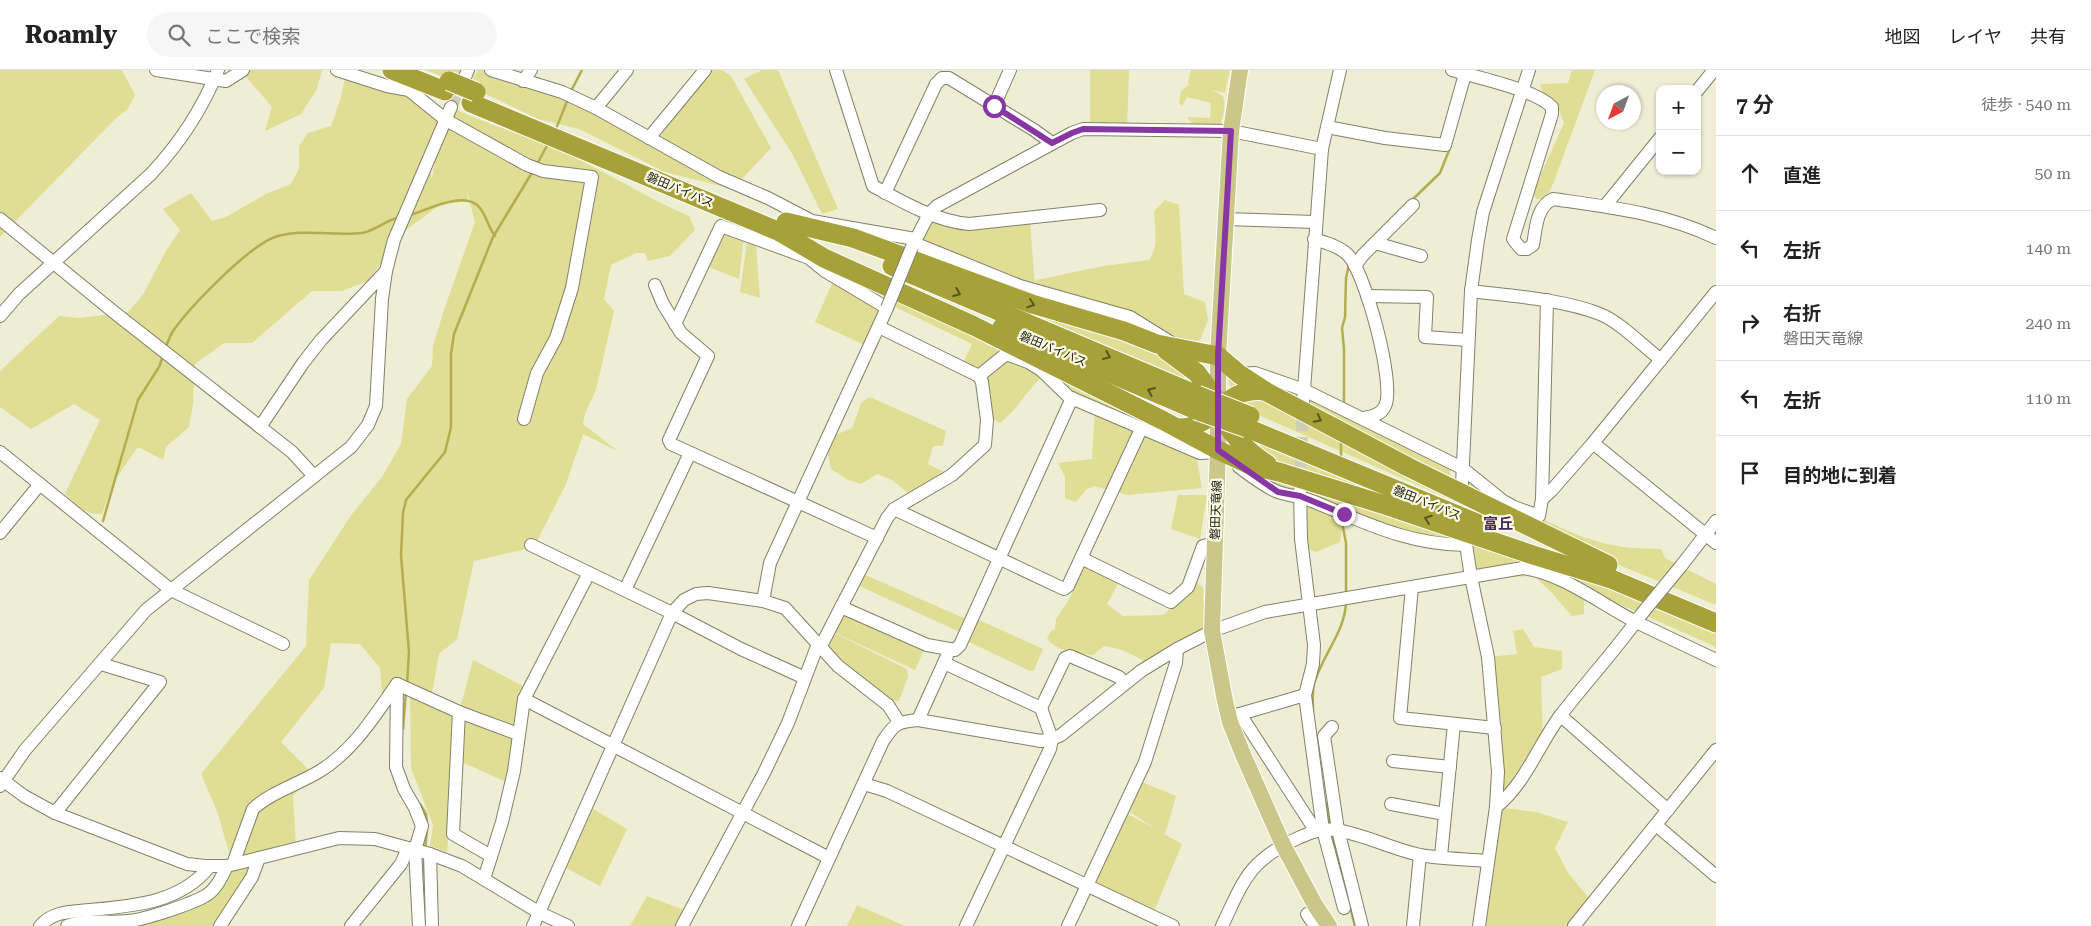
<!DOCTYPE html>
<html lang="ja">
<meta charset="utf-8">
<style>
body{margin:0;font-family:"Roboto Serif","Noto Sans JP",serif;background:#f6f6f6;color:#222}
.controls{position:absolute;right:15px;top:15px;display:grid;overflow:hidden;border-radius:10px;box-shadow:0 1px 4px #0004}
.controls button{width:45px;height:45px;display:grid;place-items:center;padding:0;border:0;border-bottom:1px solid #e0e0e0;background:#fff;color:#222;font:25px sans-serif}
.compass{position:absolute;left:1596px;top:15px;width:45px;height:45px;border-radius:50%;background:#fff;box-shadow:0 1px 4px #0004;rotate:221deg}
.stop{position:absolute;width:15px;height:15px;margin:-11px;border:4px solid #8936a5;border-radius:50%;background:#fff}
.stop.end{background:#8936a5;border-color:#fff;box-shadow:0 1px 5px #0008}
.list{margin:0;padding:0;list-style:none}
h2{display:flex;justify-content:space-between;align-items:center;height:65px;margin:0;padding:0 20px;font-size:21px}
h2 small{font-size:16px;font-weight:400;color:#767676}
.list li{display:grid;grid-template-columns:32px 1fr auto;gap:15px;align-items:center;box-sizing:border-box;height:75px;padding:0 20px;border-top:1px solid #e0e0e0}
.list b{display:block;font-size:19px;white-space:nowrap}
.list p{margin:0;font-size:16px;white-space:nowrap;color:#767676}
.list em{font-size:16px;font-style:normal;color:#767676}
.icon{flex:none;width:28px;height:28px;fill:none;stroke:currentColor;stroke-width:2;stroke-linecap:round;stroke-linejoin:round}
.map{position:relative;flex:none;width:1716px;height:856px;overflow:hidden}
header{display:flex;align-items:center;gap:30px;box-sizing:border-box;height:70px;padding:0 25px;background:#fff;border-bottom:1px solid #e0e0e0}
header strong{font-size:24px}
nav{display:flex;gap:28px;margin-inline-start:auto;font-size:18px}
.search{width:350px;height:45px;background:#f6f6f6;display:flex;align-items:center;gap:12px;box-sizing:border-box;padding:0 18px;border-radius:28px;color:#767676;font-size:19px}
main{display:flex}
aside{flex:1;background:#fff}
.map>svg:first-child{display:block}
.green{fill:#e0dd94;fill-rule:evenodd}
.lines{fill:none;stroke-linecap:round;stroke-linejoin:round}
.stream{stroke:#b2ad4f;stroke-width:2.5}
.minor-tunnel{stroke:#ceceb7;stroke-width:12;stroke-dasharray:12 6;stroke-linecap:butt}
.minor-casing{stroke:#81816b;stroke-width:14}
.major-casing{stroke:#fff;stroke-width:18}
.highway-casing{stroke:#fff;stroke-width:21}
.minor{stroke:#fff;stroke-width:12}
.major{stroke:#cac788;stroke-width:16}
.highway{stroke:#a6a138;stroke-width:19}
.minor-bridge-casing{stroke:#81816b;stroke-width:14;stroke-linecap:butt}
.highway-bridge-casing{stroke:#fff;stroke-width:21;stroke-linecap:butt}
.minor-bridge{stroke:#fff;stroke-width:12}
.highway-bridge{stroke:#a6a138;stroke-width:19}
.oneway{stroke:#575521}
.route{stroke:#8936a5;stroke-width:6}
.labels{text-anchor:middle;stroke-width:4.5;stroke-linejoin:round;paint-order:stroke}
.street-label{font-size:12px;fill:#17170e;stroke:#fcfbe3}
.quarter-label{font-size:15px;font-weight:bold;fill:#4b245a;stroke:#fcfbe3}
</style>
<header>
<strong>Roamly</strong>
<div class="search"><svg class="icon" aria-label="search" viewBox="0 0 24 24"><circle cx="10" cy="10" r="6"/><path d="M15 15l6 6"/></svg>ここで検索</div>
<nav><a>地図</a><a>レイヤ</a><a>共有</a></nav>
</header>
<main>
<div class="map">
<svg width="1716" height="856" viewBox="0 0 1716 856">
<rect width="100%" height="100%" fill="#eeeed5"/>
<g class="green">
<path d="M 0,0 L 122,0 L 135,25 L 128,39 L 115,49 L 0,167 Z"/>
<path d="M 243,0 L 322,0 L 317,19 L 301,44 L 265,61 L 272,37 L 241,1 Z"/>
<path d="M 426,0 L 462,0 L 462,3 L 454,11 Z"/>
<path d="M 478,0 L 492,0 L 562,22 L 656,72 L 710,0 L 722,0 L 731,6 L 771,78 L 736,115 L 699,96 L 721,116 L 665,102 L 579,59 L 538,49 L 469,16 Z"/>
<path d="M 762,0 L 778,0 L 838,139 L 822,144 L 793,85 L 744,9 Z"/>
<path d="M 1090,0 L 1129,0 L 1127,60 L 1090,59 Z"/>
<path d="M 1191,0 L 1230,0 L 1225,23 L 1212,20 L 1223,26 C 1226,36 1224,44 1220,54 L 1210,57 L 1193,55 L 1187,47 L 1210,48 L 1211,33 L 1187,27 L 1182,36 L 1179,33 L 1181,21 L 1190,14 L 1188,13 Z"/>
<path d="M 1572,0 L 1595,0 L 1553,114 C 1549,122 1546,130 1536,129 L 1533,122 L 1564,53 L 1556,31 L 1543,24 L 1540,14 L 1568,13 Z"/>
<path d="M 345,8 L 412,22 L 444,53 L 451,37 C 491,57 537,68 576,88 C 614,107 650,129 689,146 L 695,160 L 670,186 L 648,191 L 645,183 L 636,183 L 611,195 L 604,229 L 614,241 L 596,320 L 585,343 L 583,354 L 619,382 L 583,364 L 566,414 L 534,477 L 474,491 L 457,569 L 439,584 L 431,628 L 459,642 L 473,590 L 529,619 L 511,714 L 457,690 L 457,666 L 447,782 L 430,776 L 433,755 L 411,698 L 410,620 L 383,634 L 380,598 L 360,574 L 331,573 L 324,618 L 281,672 L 314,705 L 293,726 L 296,775 L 259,788 L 219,856 L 68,856 L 130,851 L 206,826 L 231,789 L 217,741 L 201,704 L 306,576 L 309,510 L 352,444 L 382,407 L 401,374 L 407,329 L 432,296 L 433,276 L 444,240 L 475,152 L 466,117 L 468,131 L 440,135 L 403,162 L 368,211 L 342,221 L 312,221 L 252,273 L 224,273 L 195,294 L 193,334 L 189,357 L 166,377 L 163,390 L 138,377 L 114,411 L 102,444 C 85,445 76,435 65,424 L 100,350 L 74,334 L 31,359 L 0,337 L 0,301 L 59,246 L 79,248 L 128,242 L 144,223 L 167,179 L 180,160 L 163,139 L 191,123 L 212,151 L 226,147 L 266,124 L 291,114 L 299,99 L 299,76 L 308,63 L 331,56 L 340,31 ZM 436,84 L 432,109 L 432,110 L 428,90 Z"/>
<path d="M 1165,130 L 1179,135 L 1184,224 L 1205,232 L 1208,250 L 1200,270 L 1188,276 L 913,189 L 929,144 L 955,152 L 1030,150 L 1035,219 L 1037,220 L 1036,210 L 1104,196 L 1149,190 C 1159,176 1155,158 1154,141 Z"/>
<path d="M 719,160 L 744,168 L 739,209 L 703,195 Z"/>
<path d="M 747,172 L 756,175 L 760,228 L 740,222 Z"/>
<path d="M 835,207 L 882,235 L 869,277 L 815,252 Z"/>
<path d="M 899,225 L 1198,373 L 1197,390 L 1202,418 L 1128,425 L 1094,416 L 1086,420 L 1076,432 L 1065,428 L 1065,407 L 1058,393 L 1092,389 L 1095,340 L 1045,304 C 1027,319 1020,337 1000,353 L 986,345 L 982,312 L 961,297 L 972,274 L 895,237 Z"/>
<path d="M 993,228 L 1166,284 L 1187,311 L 1015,238 Z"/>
<path d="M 1259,305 L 1451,392 L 1449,429 L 1236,335 L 1228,308 Z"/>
<path d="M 870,327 L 946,361 L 943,376 L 933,376 L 928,394 L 944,402 L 921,419 L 909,424 L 892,410 L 877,404 L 861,414 L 848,410 L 831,399 L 828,385 L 833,366 L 852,358 L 861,333 Z"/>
<path d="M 1226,360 L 1416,438 L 1459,470 L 1438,470 L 1344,444 L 1340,472 L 1316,482 L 1302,476 L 1300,426 L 1278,422 L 1224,379 Z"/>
<path d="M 1468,407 C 1511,431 1569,469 1618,476 C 1632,479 1647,478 1661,479 L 1665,488 L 1716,514 L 1716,535 L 1542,463 L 1469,419 Z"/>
<path d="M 1178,425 L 1207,425 L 1200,469 L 1171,459 Z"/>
<path d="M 1470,471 L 1637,529 L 1716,564 L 1716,577 L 1608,529 L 1584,529 L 1584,544 L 1572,546 L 1552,523 L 1534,506 L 1471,507 Z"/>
<path d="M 1085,494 L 1120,510 L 1107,534 L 1123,546 L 1163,545 L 1170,539 L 1171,532 L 1196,511 L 1204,519 L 1203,529 L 1212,561 L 1149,596 C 1137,585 1120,578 1104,576 L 1093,585 C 1077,583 1056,582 1047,568 L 1050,562 L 1055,559 L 1056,549 L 1070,528 Z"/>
<path d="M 863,504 L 966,549 L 960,562 L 857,515 Z"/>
<path d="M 843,543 L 924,580 L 915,600 L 833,562 Z"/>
<path d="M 977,549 L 1043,579 L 1034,600 L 1030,601 L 967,571 Z"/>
<path d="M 1523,559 L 1534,577 L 1562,581 L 1562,599 L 1541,607 L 1543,671 L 1496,737 L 1536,742 L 1568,752 L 1555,778 L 1568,803 L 1593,833 L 1575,856 L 1480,856 L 1496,737 L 1488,587 L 1517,584 L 1513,561 Z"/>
<path d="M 832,562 L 907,599 L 908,607 L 899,631 L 890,630 L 843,591 L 828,575 Z"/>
<path d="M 1137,710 L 1176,726 L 1167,758 L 1164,764 L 1182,774 L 1152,846 L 1089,811 L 1122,741 L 1156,759 L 1124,738 Z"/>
<path d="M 593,739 L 627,759 L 600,816 L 566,798 Z"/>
<path d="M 647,826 L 684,840 L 678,856 L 630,856 Z"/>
<path d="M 857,835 L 905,856 L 847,856 Z"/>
</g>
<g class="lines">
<g class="stream">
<path d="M 571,21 L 582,0"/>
<path d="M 555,61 L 568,29"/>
<path d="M 537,94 L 549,72"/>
<path d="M 1411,131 L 1440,103 L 1450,78"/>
<path d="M 410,145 C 428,140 465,119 480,138 C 487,147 488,157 495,166"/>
<path d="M 165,278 C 168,272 170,266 173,261 C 190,237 251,173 278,166 C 305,159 334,166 362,163 C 374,161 385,151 397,148"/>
<path d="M 1344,334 L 1344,279 L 1342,258 L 1345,247 L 1346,208 L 1349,194"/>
<path d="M 1341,389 L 1341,370"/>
<path d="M 1341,447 L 1346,473 L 1346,523"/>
<path d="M 103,451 L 138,330 L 159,297 L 163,286"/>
<path d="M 407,614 L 409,582 L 401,485 L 403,443 L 406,430 L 445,382 L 451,357 L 451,284 L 454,264 L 493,167 L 533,101"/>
<path d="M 1313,641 C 1313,633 1312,622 1314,614 C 1322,585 1346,561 1346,531"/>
<path d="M 403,659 L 406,622"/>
<path d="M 1326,733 L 1330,755"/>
<path d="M 420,734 L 426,744 L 427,752"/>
<path d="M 1331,763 L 1355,856"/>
<path d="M 425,780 L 427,760"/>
<path d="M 424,788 L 425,817"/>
</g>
<g class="minor-tunnel">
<path d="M 451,37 L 464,9"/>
<path d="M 1300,415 L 1303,335"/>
</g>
<g class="minor-casing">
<g id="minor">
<path d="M 156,0 L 226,11 L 243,0"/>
<path d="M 337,0 L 387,16 L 409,20 L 446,50 L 527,95 L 543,101 L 592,107 L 572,218 L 556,268 L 537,303 L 524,349"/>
<path d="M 491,0 L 562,22 L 596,38 L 719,107 L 768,128 L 812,151 L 915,169"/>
<path d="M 836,0 L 873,116 C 903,132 935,151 969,154 L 1100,140"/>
<path d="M 1452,0 C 1478,8 1534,19 1552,37 L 1552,44 L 1513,169 L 1521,179 L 1527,179 L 1533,175 C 1536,159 1536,137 1553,129 C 1609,137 1664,143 1716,168"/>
<path d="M 465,7 L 468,0"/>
<path d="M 523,11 L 531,0"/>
<path d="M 1697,21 L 1714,0"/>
<path d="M 994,36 L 1010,0"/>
<path d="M 596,38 L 627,0"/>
<path d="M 1327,57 L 1385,68 L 1445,75 L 1465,4"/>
<path d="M 649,68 L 705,0"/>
<path d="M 885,123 L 936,14 L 942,8 L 949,8 L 1034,60 L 1052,73"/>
<path d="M 1605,136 L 1660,68"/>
<path d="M 0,149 L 115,243 L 292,382 L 314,406"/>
<path d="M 1225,149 L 1315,152"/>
<path d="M 1314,169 C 1326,173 1339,176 1348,185 C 1365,202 1396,315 1385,336 C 1381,345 1372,347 1363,348"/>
<path d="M 914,173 L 1020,216 L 1130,247 L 1175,275"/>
<path d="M 1375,173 L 1421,186"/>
<path d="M 913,175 L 929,144 L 937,136 L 1072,63 L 1083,59 L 1231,61 L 1322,79"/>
<path d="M 1355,196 L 1363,185 L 1413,135"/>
<path d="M 655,215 L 663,234 L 681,263 L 708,286 L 669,370 L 671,374 L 877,468"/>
<path d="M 1471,221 C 1511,226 1562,229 1600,244 C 1620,252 1643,276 1661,290"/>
<path d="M 1367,226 L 1427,227 L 1425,267 L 1468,270"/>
<path d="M 0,246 L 19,224 L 151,104 C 180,73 202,40 218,0"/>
<path d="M 675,254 L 721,156 L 809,188 L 825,201 L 887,238 L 770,493 L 763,531"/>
<path d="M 1239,304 L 1255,303 L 1304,320 L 1462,398 L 1503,431 L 1514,437 L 1539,446 L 1542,429 L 1547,230"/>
<path d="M 979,306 L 1006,284 L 1028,292 L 1041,300 L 1069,327 L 1200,383 L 1219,382"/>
<path d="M 1303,333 L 1322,79 L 1340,0"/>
<path d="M 260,357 L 303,293 L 321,270 L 386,201"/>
<path d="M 1593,373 L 1716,473"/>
<path d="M 0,382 L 171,520 L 283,574"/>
<path d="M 1239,397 C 1250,405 1265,417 1278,422 C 1289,426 1301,426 1312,431 C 1364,452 1408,475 1466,475"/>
<path d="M 1462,415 L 1471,221 L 1478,170 L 1483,142 L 1529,0"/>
<path d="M 1300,420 L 1301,469 L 1314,575 L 1313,594 L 1305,625 L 1323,760 L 1344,838"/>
<path d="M 1542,429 L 1552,420 L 1593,373 L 1716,222"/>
<path d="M 894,439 L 1064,519 L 1068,516 L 1141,359"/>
<path d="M 0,463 L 40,414"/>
<path d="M 1465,468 L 1471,507 L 1488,587 L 1498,702 L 1496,737 L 1479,856"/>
<path d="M 531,475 L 672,543 L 741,579 L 805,608"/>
<path d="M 1081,488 L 1171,532 L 1188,517 L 1203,476 L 1215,473"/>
<path d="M 1681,496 L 1716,451"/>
<path d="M 1412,517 L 1400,648 L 1495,658"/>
<path d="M 625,520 L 690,383"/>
<path d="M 841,537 L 927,575 L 955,580 L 960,575 L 1072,328"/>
<path d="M 821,576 L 887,448 L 894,439 L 952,405 L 985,375 L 987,350 L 982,312 L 979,306 L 879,257"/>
<path d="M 944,593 L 1041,638 L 1052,669 L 1050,679 L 966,856"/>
<path d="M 397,614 L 396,697 L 404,719 L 415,738 L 422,756 L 415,780 L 419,856"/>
<path d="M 397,614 L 459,642 L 518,664"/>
<path d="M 524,629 L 829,788"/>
<path d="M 1041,638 L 1065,588 L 1070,586 L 1119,607 L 1125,613"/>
<path d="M 459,642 L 453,764 L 491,786"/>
<path d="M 1240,644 L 1315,760"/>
<path d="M 1233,646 L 1305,625"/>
<path d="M 1561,646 L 1668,740"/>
<path d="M 918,650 L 947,586"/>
<path d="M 1332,657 L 1324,666 L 1338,760 L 1362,856"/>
<path d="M 1393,691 L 1450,697"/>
<path d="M 0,708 L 24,726 L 55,743 L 187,794 L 205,796 L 227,796 L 339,768 L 375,769 L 430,784 L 462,796 L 540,843 L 568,856"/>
<path d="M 864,714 L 887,721 L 1173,856"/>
<path d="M 0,716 L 25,680 L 146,540 L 351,377 L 368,355 L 376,336 L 382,229 L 386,201 L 394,170 L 451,37"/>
<path d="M 1391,734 L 1445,744"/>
<path d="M 1496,737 C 1525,714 1538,676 1560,646 C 1586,612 1615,581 1640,546"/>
<path d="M 55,743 L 160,612 L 101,594"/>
<path d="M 1656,755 L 1716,806"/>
<path d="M 430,784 L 432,856"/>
<path d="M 1441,786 L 1454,654"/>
<path d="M 233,794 L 253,739 C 271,722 299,714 320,701 C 354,680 375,645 397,614"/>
<path d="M 484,809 L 502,752 L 514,701 L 524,629 L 589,503"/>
<path d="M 1307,844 L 1315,856"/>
<path d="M 40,856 C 53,841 71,842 90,840 C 133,836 181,833 210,796"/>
<path d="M 67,856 C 86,849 108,853 128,851 C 144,850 191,834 205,826 C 216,820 222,806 227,796"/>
<path d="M 220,856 L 252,807 L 259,788"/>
<path d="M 351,856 L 401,794 L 408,778"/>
<path d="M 533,856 L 672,543 L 684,530 L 696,524 L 708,523 L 763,531 L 785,538 L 838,596 L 888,635 L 899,652"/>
<path d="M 682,856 L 764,703 L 788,653 L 818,574"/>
<path d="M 798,856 L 883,671 C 895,653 897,652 918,650 L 1041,671 L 1052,669 L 1061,665 L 1141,601 L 1177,579 L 1212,561 L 1265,542 L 1523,498 C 1562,503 1601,534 1636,552 C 1663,565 1689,577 1716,590"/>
<path d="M 1068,856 L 1145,692 L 1176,593 L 1177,579"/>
<path d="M 1222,856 C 1243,812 1248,791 1296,769 C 1309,763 1321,758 1336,760 C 1364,764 1391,779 1420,785 C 1442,789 1466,789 1488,791"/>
<path d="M 1413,856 L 1420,785"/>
<path d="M 1574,856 L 1716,680"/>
</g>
</g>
<g class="major-casing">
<path id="major" d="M 1240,0 L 1231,61 L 1218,286 L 1218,380 L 1212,561 L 1225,631 L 1230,652 L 1244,687 L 1283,775 L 1315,835 L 1329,856"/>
</g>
<g class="highway-casing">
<g id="highway">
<path d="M 392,0 L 445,21"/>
<path d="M 471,33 L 792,167"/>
<path d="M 786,152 L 853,168 L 1032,234 L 1124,261 L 1157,274 L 1218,286 L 1239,304 L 1265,321 L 1408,397 L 1608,495"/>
<path d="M 780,162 L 824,188 L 974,256 L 1164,351 L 1218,380 L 1252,396 L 1279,402 L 1385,435 L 1533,485 L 1608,508"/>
<path d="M 892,196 L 1197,325"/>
<path d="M 1002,257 L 1196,340"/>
<path d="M 1166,280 L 1197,303 L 1218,332"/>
<path d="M 1219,341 C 1228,362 1248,382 1267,394"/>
<path d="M 1178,358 C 1217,359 1221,316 1265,321"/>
<path d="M 1247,358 L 1479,454"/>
<path d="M 1597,503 L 1716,553"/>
</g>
</g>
<use href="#minor" class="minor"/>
<use href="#major" class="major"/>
<use href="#highway" class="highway"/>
<g class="minor-bridge-casing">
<g id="minor-bridge">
<path d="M 887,238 L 912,177"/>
<path d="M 1640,546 L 1681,496"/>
</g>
</g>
<g class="highway-bridge-casing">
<g id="highway-bridge">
<path d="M 449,11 L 476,22"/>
<path d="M 1197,325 L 1250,346"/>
<path d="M 1196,340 L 1247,358"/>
</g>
</g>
<use href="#minor-bridge" class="minor-bridge"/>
<use href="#highway-bridge" class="highway-bridge"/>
</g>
<defs><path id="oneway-chevron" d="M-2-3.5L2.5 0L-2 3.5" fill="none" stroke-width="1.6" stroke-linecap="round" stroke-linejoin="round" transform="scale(1.25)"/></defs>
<g class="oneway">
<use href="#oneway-chevron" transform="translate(957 223) rotate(23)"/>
<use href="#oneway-chevron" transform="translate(1031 234) rotate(19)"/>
<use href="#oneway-chevron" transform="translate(1107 286) rotate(23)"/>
<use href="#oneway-chevron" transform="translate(1151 321) rotate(-157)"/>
<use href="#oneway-chevron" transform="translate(1318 349) rotate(28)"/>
<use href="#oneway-chevron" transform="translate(1428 449) rotate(-161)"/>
</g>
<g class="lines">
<path class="route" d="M 994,36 L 1052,73 L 1072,63 L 1083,59 L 1231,61 L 1218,286 L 1218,380 L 1278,422 L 1300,426 L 1344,444"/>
</g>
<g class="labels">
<g class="street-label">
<text transform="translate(680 120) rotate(23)" y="4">磐田バイパス</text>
<text transform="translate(1053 279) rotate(23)" y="4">磐田バイパス</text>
<text transform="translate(1427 433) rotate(22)" y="4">磐田バイパス</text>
<text transform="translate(1216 440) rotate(-88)" y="4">磐田天竜線</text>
</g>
<g class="quarter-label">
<text x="1498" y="459">富丘</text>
</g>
</g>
</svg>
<div class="controls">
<button>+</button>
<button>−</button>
</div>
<svg class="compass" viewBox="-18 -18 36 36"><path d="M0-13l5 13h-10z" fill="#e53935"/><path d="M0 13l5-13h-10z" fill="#767676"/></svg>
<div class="stop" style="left:994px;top:36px"></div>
<div class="stop end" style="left:1344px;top:444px"></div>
</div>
<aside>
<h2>7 分<small>徒歩 · 540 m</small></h2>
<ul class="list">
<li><svg class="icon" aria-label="ahead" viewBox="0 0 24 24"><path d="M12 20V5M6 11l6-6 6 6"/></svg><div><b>直進</b></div><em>50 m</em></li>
<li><svg class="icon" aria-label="left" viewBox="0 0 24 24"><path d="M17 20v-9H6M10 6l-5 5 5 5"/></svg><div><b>左折</b></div><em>140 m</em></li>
<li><svg class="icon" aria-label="right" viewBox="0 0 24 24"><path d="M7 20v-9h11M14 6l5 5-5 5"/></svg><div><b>右折</b><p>磐田天竜線</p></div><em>240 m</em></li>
<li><svg class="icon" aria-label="left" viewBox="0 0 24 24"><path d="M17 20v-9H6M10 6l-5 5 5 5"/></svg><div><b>左折</b></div><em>110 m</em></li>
<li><svg class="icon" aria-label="arrive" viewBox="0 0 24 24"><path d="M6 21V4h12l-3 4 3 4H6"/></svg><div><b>目的地に到着</b></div></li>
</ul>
</aside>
</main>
